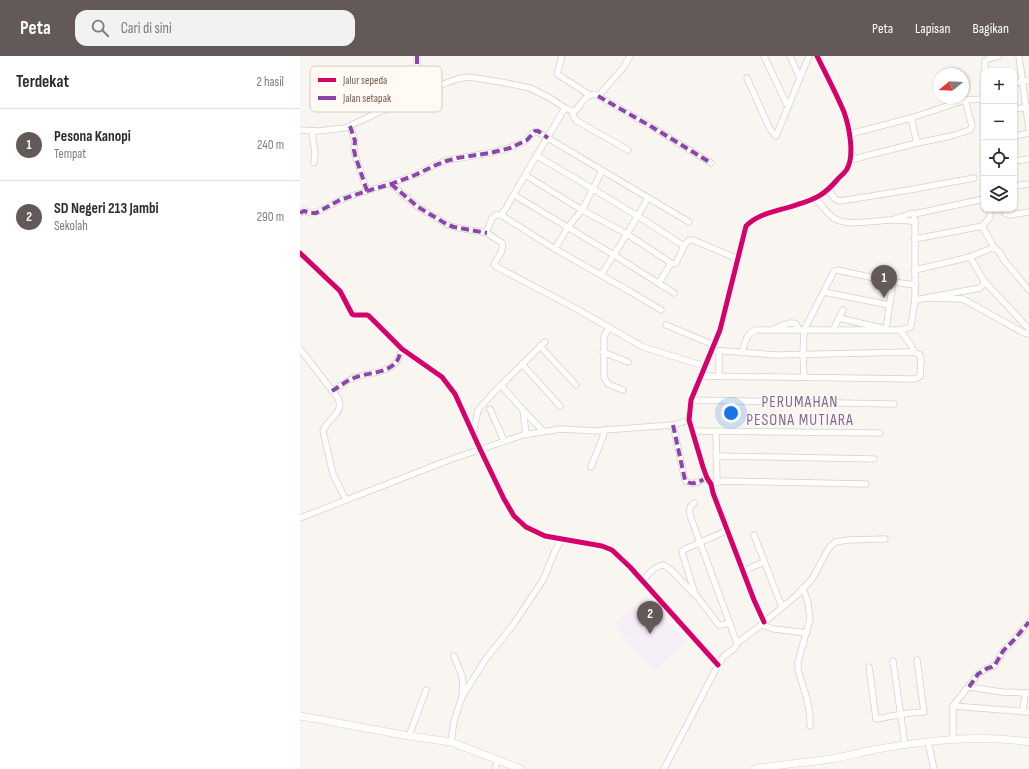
<!DOCTYPE html>
<html lang="id">
<meta charset="utf-8">
<style>
body{margin:0;font-family:"Sofia Sans Condensed",sans-serif;background:#f2f2f3;color:#2b2b33}
.controls{position:absolute;right:12px;top:12px;display:grid;overflow:hidden;border-radius:8px;box-shadow:0 1px 3px #0004}
.controls button{width:36px;height:36px;display:grid;place-items:center;padding:0;border:0;border-bottom:1px solid #e1e1e2;background:#fff;color:#2b2b33;font:20px sans-serif}
.compass{position:absolute;left:633px;top:12px;width:36px;height:36px;border-radius:50%;background:#fff;box-shadow:0 1px 3px #0004;rotate:252deg}
.you{position:absolute;left:431px;top:357px;width:14px;height:14px;margin:-10px;border:3px solid #fff;border-radius:50%;background:#1a73e8;box-shadow:0 0 0 6px #1a73e833}
.badge{display:grid;place-items:center;width:26px;height:26px;border-radius:50%;background:#625958;color:#fff;font-size:13px;font-weight:700}
.pin{position:absolute;translate:-50% -33px;filter:drop-shadow(0 1px 2px #0008)}
.pin::after{content:'';position:absolute;top:21px;width:14px;height:12px;background:inherit;clip-path:polygon(0 0,100% 0,50% 100%)}
.list{margin:0;padding:0;list-style:none}
h2{display:flex;justify-content:space-between;align-items:center;height:52px;margin:0;padding:0 16px;font-size:17px}
h2 small{font-size:13px;font-weight:400;color:#7c7c81}
.list li{display:grid;grid-template-columns:26px 1fr auto;gap:12px;align-items:center;box-sizing:border-box;height:72px;padding:0 16px;border-top:1px solid #e1e1e2}
.list b{display:block;font-size:15px;white-space:nowrap}
.list p{margin:0;font-size:13px;white-space:nowrap;color:#7c7c81}
.list em{font-size:13px;font-style:normal;color:#7c7c81}
.icon{flex:none;width:22px;height:22px;fill:none;stroke:currentColor;stroke-width:2;stroke-linecap:round;stroke-linejoin:round}
.map{position:relative;flex:none;width:729px;height:713px;overflow:hidden}
header{display:flex;align-items:center;gap:24px;box-sizing:border-box;height:56px;padding:0 20px;background:#625958;color:#fff}
header strong{font-size:19px}
nav{display:flex;gap:22px;margin-inline-start:auto;font-size:14px}
.search{width:280px;height:36px;background:#f2f2f3;display:flex;align-items:center;gap:10px;box-sizing:border-box;padding:0 14px;border-radius:12px;color:#7c7c81;font-size:15px}
main{display:flex}
aside{flex:1;background:#fff}
.map>svg:first-child{display:block}
.education{fill:#f6eef6}
.lines{fill:none;stroke-linecap:round;stroke-linejoin:round}
.minor-casing{stroke:#d7d1cb;stroke-width:7}
.tertiary-casing{stroke:#d7d1cb;stroke-width:8}
.minor{stroke:#fefefd;stroke-width:5.5}
.tertiary{stroke:#fefefd;stroke-width:7}
.quiet{stroke:#8e44ad;stroke-width:4;stroke-dasharray:8 4;stroke-linecap:butt}
.cycleway-casing{stroke:#fffaf3;stroke-width:8}
.cycleway{stroke:#d6006c;stroke-width:5}
.labels{text-anchor:middle;stroke-width:3;stroke-linejoin:round;paint-order:stroke}
.neighbourhood-label{font-size:16px;letter-spacing:1px;fill:#846695;stroke:#fffaf3}
.key{fill:#fffaf3;stroke:#d7cbc1;stroke-width:1}
.key-label{font-size:11px;fill:#7a5c4d}
</style>
<header>
<strong>Peta</strong>
<div class="search"><svg class="icon" aria-label="search" viewBox="0 0 24 24"><circle cx="10" cy="10" r="6"/><path d="M15 15l6 6"/></svg>Cari di sini</div>
<nav><a>Peta</a><a>Lapisan</a><a>Bagikan</a></nav>
</header>
<main>
<aside>
<h2>Terdekat<small>2 hasil</small></h2>
<ul class="list">
<li><span class="badge">1</span><div><b>Pesona Kanopi</b><p>Tempat</p></div><em>240 m</em></li>
<li><span class="badge">2</span><div><b>SD Negeri 213 Jambi</b><p>Sekolah</p></div><em>290 m</em></li>
</ul>
</aside>
<div class="map">
<svg width="729" height="713" viewBox="0 0 729 713">
<rect width="100%" height="100%" fill="#f9f5f0"/>
<path class="education" d="M 346,540 L 386,586 L 354,615 L 314,569 Z"/>
<g class="lines">
<g class="minor-casing">
<g id="minor">
<path d="M 117,0 L 117,39"/>
<path d="M 262,0 L 257,18 L 290,39"/>
<path d="M 464,0 L 488,51"/>
<path d="M 490,0 L 500,22"/>
<path d="M 719,0 L 729,74"/>
<path d="M 685,15 L 685,5 L 688,3 L 699,0"/>
<path d="M 447,22 L 470,73 L 476,80 L 509,0"/>
<path d="M 714,27 L 729,24"/>
<path d="M 298,40 L 352,71 L 411,107"/>
<path d="M 265,52 L 225,119 L 206,152 L 201,159 L 196,159 L 192,162 L 187,175 L 187,177 L 202,187 C 204,195 198,201 194,208 L 195,210 L 277,253 L 343,291 L 404,310"/>
<path d="M 714,53 L 728,51"/>
<path d="M 273,55 L 273,60 L 277,65 L 328,94"/>
<path d="M 611,62 L 617,87"/>
<path d="M 50,70 L 55,85 L 54,94 L 55,99 L 67,135"/>
<path d="M 0,74 L 18,75 L 45,72 L 88,52 L 141,29 L 157,23 L 169,21 L 201,26 L 230,32 L 250,42 L 265,52 L 273,55 L 276,54 C 282,47 287,35 298,40 L 300,38 L 323,12 L 330,0"/>
<path d="M 12,75 L 15,98 L 14,107"/>
<path d="M 550,78 L 611,62 L 665,44 L 684,43"/>
<path d="M 714,80 L 729,77"/>
<path d="M 237,100 C 287,129 336,158 384,190"/>
<path d="M 550,104 L 617,87 L 651,80 L 670,74 L 672,70 L 665,44"/>
<path d="M 714,105 L 729,103"/>
<path d="M 225,119 L 282,154 L 327,178 L 371,207 L 373,208 L 376,207 L 384,190 L 389,184 L 393,184 L 438,203"/>
<path d="M 91,128 L 118,151 L 148,169 L 154,171 L 187,177"/>
<path d="M 714,130 L 729,128"/>
<path d="M 528,134 L 535,143 L 540,145 L 609,134 L 674,122"/>
<path d="M 214,139 L 314,199 L 374,237"/>
<path d="M 515,142 C 522,149 528,160 537,164 C 552,170 577,164 593,164 C 600,164 607,165 615,165 L 615,244 L 611,270 L 609,272 L 600,274"/>
<path d="M 690,153 L 690,161 L 683,170 L 683,172 L 694,191"/>
<path d="M 704,153 L 706,158 L 709,159 L 729,156"/>
<path d="M 0,157 L 4,155 C 7,155 9,157 12,157 C 19,157 35,146 43,143 C 65,135 87,129 109,121 C 122,117 133,109 145,105 C 168,99 192,99 214,90 C 218,88 224,87 227,83 C 230,80 232,77 236,75 L 389,166"/>
<path d="M 614,158 L 684,143"/>
<path d="M 201,159 L 255,193 L 331,236 L 361,254"/>
<path d="M 595,163 L 612,157 L 614,158 L 614,161"/>
<path d="M 615,183 L 683,170"/>
<path d="M 255,193 L 268,171 L 282,154 L 302,115"/>
<path d="M 0,197 L 40,235 L 52,258 L 54,259 L 67,259 L 69,260 L 102,293 L 142,321 L 155,338 L 180,393 L 204,443 L 214,460 L 226,471 L 245,480 L 302,490 L 312,494 L 330,511 L 418,609"/>
<path d="M 615,214 L 670,201 L 694,191 L 701,198 L 703,203 L 729,234"/>
<path d="M 301,219 L 327,178 L 348,142"/>
<path d="M 684,225 L 729,273"/>
<path d="M 359,227 L 371,207"/>
<path d="M 524,236 L 589,249"/>
<path d="M 627,242 L 663,243 L 724,277 L 727,278 L 729,277"/>
<path d="M 615,244 L 680,232 L 684,228 L 684,225 L 670,201"/>
<path d="M 539,262 L 586,273 L 593,226"/>
<path d="M 366,269 L 414,289"/>
<path d="M 309,272 L 304,280 L 304,321 L 308,328 L 323,334"/>
<path d="M 474,273 C 480,270 490,265 496,268 L 499,274"/>
<path d="M 533,274 L 543,254"/>
<path d="M 240,290 L 276,329"/>
<path d="M 0,293 L 38,342 C 45,357 27,363 23,375 L 33,418 L 46,444"/>
<path d="M 303,296 L 328,306"/>
<path d="M 442,297 C 445,287 446,277 456,274 L 600,274 L 611,289 L 614,296"/>
<path d="M 222,308 L 260,350"/>
<path d="M 400,320 L 614,323 L 617,322 L 620,320 L 621,305 L 620,299 L 614,296 L 476,299 L 411,294"/>
<path d="M 419,320 L 419,295"/>
<path d="M 504,321 L 503,299 L 504,274 L 534,215 L 537,214 L 593,226 L 616,229"/>
<path d="M 201,329 L 223,354 L 226,378"/>
<path d="M 32,335 C 39,331 46,325 54,322 C 67,316 88,318 97,305 C 99,302 100,297 102,293"/>
<path d="M 391,344 L 594,348"/>
<path d="M 190,353 L 204,385"/>
<path d="M 223,354 L 243,375"/>
<path d="M 373,369 L 385,424 C 391,431 400,425 407,422"/>
<path d="M 392,375 L 580,377"/>
<path d="M 416,376 L 417,426"/>
<path d="M 173,377 L 178,354 L 195,335 L 245,286"/>
<path d="M 416,400 L 574,403"/>
<path d="M 291,411 L 303,381 L 304,374"/>
<path d="M 411,428 L 422,425 L 566,428"/>
<path d="M 394,447 C 388,452 389,455 391,462 L 437,587"/>
<path d="M 0,462 L 149,404 L 223,379 L 261,373 L 296,375 L 304,374 L 373,369 L 389,364"/>
<path d="M 428,474 L 383,494 L 382,496 L 395,538 L 419,569 L 421,569 L 430,567"/>
<path d="M 454,479 L 482,551"/>
<path d="M 443,515 L 464,506"/>
<path d="M 342,525 C 349,518 354,510 364,509 L 372,515 L 394,538"/>
<path d="M 503,532 L 508,547 L 510,563 L 498,606 L 498,614 L 507,643 L 510,660 L 510,670"/>
<path d="M 464,566 L 454,544 L 413,437 L 411,428 L 407,422 L 403,411 L 389,364 L 391,344 L 420,274 L 446,170 C 460,156 480,155 499,148 C 516,143 525,138 537,124 C 540,120 545,117 547,113 C 555,99 549,70 544,56 C 536,37 526,18 517,0"/>
<path d="M 461,569 L 474,573 L 507,577"/>
<path d="M 593,605 L 605,689"/>
<path d="M 569,611 L 576,663 L 609,657 L 624,656 L 617,604"/>
<path d="M 669,631 L 702,636 L 729,637"/>
<path d="M 162,641 L 185,604 L 213,569 L 243,524 L 255,495 L 262,483"/>
<path d="M 653,650 L 729,656"/>
<path d="M 723,656 L 725,637"/>
<path d="M 109,680 L 126,634"/>
<path d="M 653,683 L 653,650 L 678,618 L 688,612 L 692,611 L 695,609 L 703,595 L 713,585 L 729,566"/>
<path d="M 151,686 L 154,665 L 162,641 L 163,627 L 162,620 L 154,600"/>
<path d="M 628,686 L 634,713"/>
<path d="M 195,713 L 198,703"/>
<path d="M 364,713 L 418,609 L 424,600 L 435,592 L 437,587 L 461,569 L 497,539 L 512,523 L 529,492 L 535,486 L 548,484 L 585,483"/>
</g>
</g>
<g class="tertiary-casing">
<g id="tertiary">
<path d="M 0,660 L 109,680 L 151,686 L 221,713"/>
<path d="M 455,713 C 480,708 506,707 530,703 C 544,701 558,697 572,694 C 624,685 677,678 729,686"/>
</g>
</g>
<use href="#minor" class="minor"/>
<use href="#tertiary" class="tertiary"/>
<g class="quiet">
<path d="M 117,0 L 117,39"/>
<path d="M 298,40 L 352,71 L 411,107"/>
<path d="M 50,70 L 55,85 L 54,94 L 55,99 L 67,135"/>
<path d="M 91,128 L 118,151 L 148,169 L 154,171 L 187,177"/>
<path d="M 0,157 L 4,155 L 11,157 L 16,157 L 40,144 L 67,135 L 91,128 L 115,119 L 136,109 L 146,105 L 157,102 L 190,97 L 210,92 L 227,84 L 235,75 L 238,75 L 248,82"/>
<path d="M 32,335 C 39,331 46,325 54,322 C 67,316 88,318 97,305 C 99,302 100,297 102,293"/>
<path d="M 373,369 L 385,424 C 391,431 400,425 407,422"/>
<path d="M 669,631 L 678,618 L 688,612 L 692,611 L 695,609 L 703,595 L 713,585 L 729,566"/>
</g>
<g class="cycleway-casing">
<g id="cycleway">
<path d="M 0,197 L 40,235 L 52,258 L 54,259 L 67,259 L 69,260 L 102,293 L 142,321 L 155,338 L 180,393 L 204,443 L 214,460 L 226,471 L 245,480 L 302,490 L 312,494 L 330,511 L 418,609"/>
<path d="M 464,566 L 454,544 L 413,437 L 411,428 L 407,422 L 403,411 L 389,364 L 391,344 L 420,274 L 446,170 C 460,156 480,155 499,148 C 516,143 525,138 537,124 C 540,120 545,117 547,113 C 555,99 549,70 544,56 C 536,37 526,18 517,0"/>
</g>
</g>
<use href="#cycleway" class="cycleway"/>
</g>
<g class="labels">
<g class="neighbourhood-label">
<text x="500" y="351">PERUMAHAN<tspan x="500" dy="18">PESONA MUTIARA</tspan></text>
</g>
</g>
<rect x="10" y="10" width="132" height="46" rx="6" class="key"/>
<rect x="18" y="22" width="18" height="4" fill="#d6006c"/>
<rect x="18" y="40" width="18" height="4" fill="#8e44ad"/>
<g class="key-label">
<text x="43" y="28">Jalur sepeda</text>
<text x="43" y="46">Jalan setapak</text>
</g>
</svg>
<div class="controls">
<button>+</button>
<button>−</button>
<button><svg class="icon" aria-label="locate" viewBox="0 0 24 24"><circle cx="12" cy="12" r="6"/><path d="M12 2v4M12 18v4M2 12h4M18 12h4"/></svg></button>
<button><svg class="icon" aria-label="layers" viewBox="0 0 24 24"><path d="M12 4l9 5-9 5-9-5zM3 14l9 5 9-5"/></svg></button>
</div>
<svg class="compass" viewBox="-18 -18 36 36"><path d="M0-13l5 13h-10z" fill="#e53935"/><path d="M0 13l5-13h-10z" fill="#7c7c81"/></svg>
<div class="you"></div>
<div class="pin badge" style="left:584px;top:242px">1</div>
<div class="pin badge" style="left:350px;top:578px">2</div>
</div>
</main>
